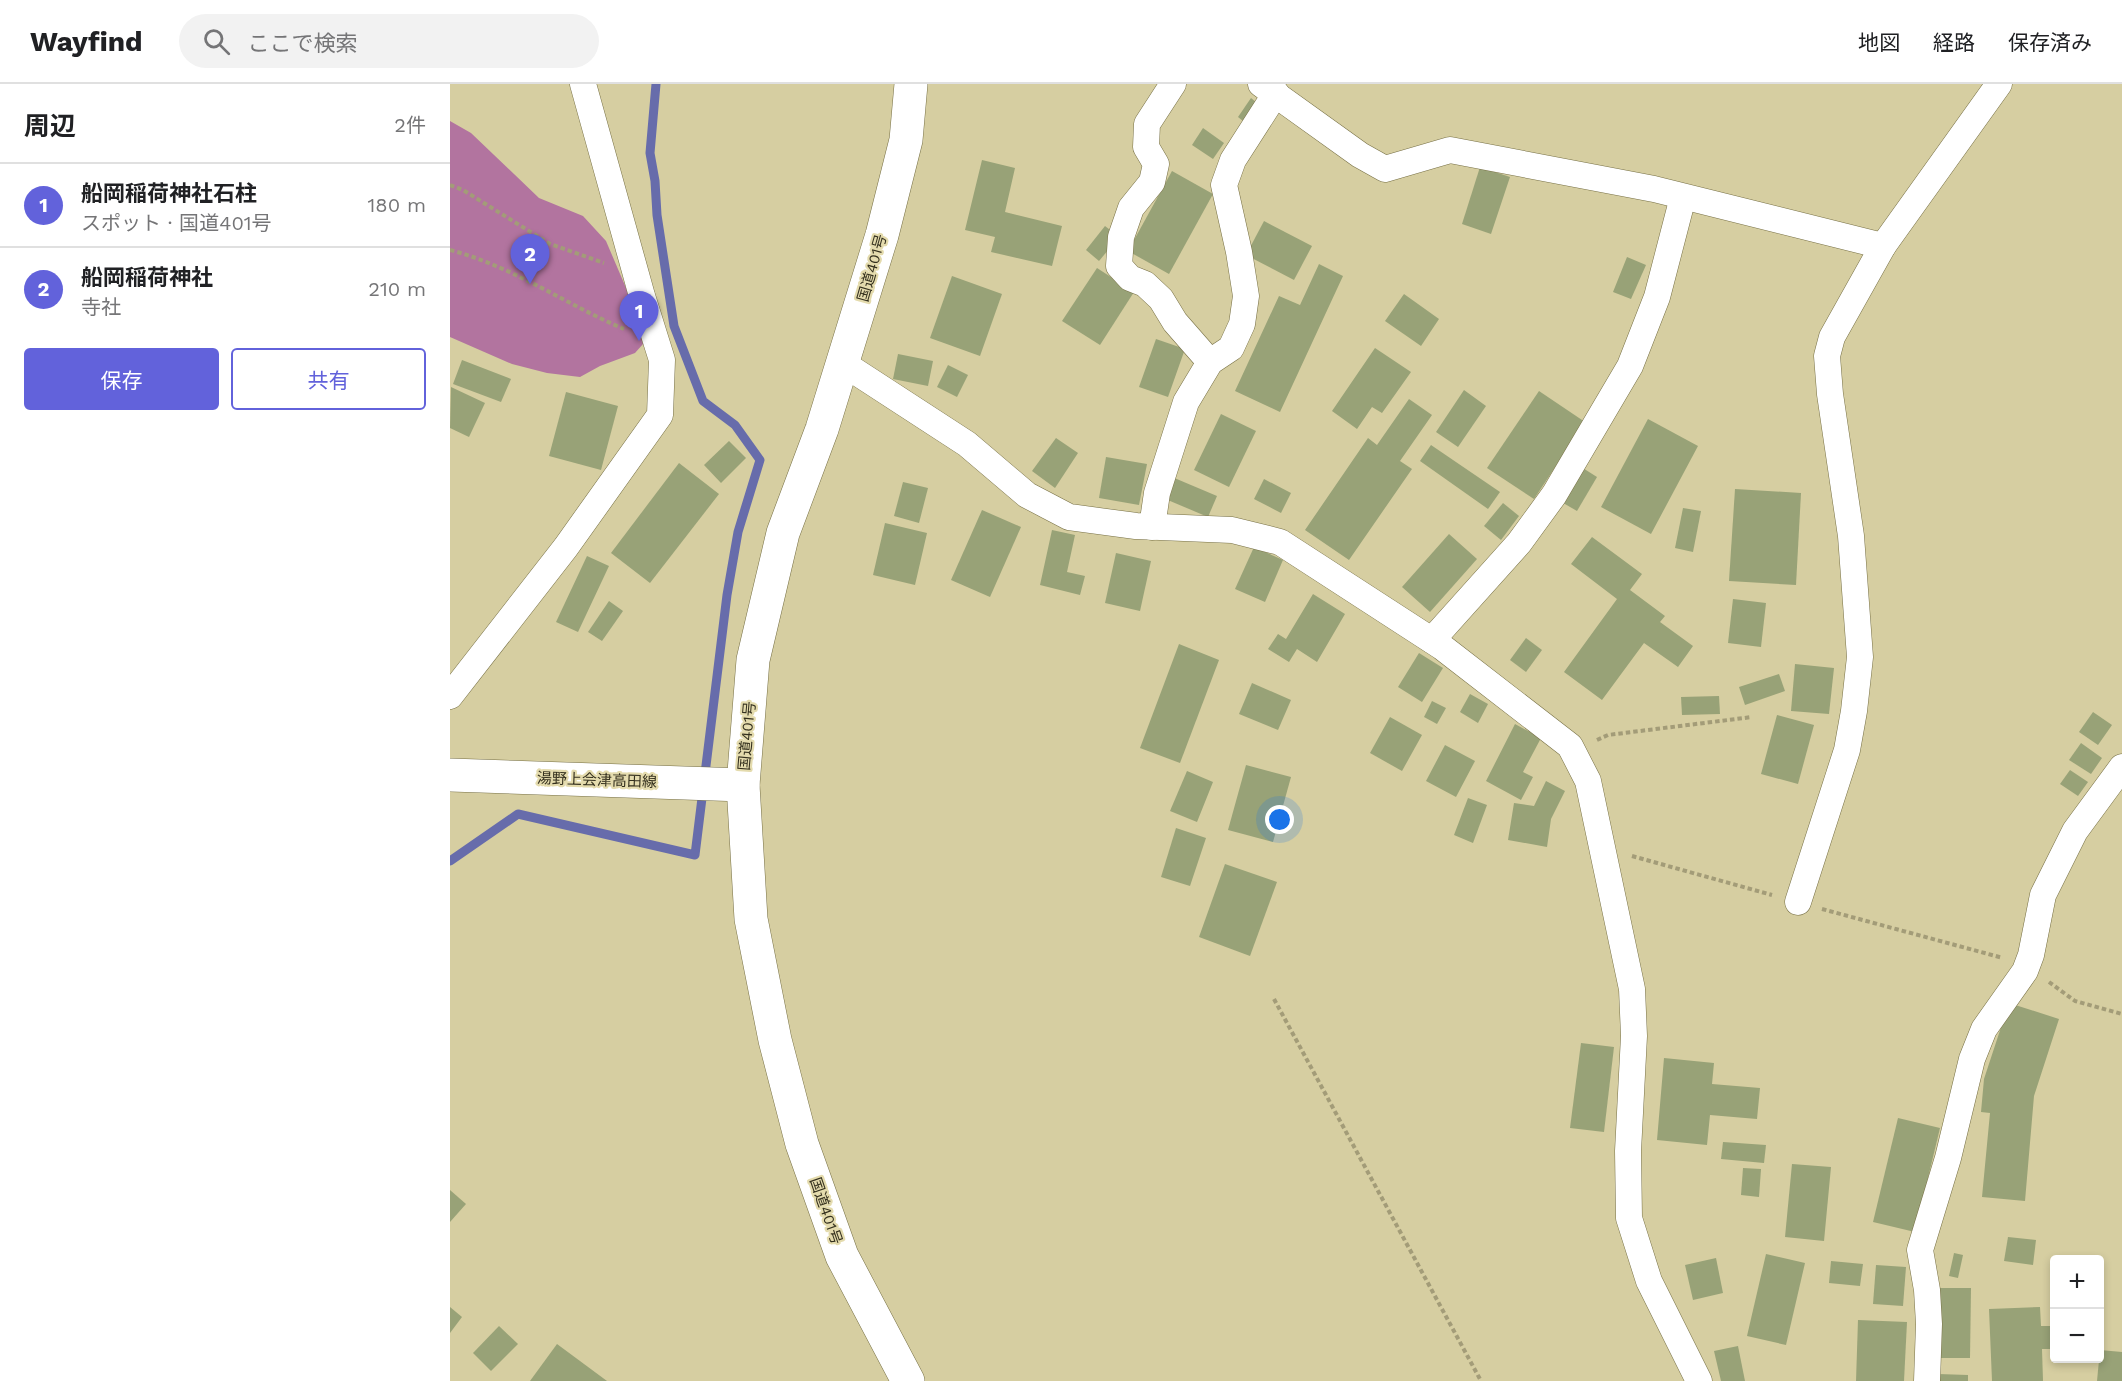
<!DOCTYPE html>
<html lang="ja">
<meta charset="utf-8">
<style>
body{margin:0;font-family:"Work Sans","Noto Sans JP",sans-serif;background:#f2f2f2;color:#202124}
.controls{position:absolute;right:18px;bottom:18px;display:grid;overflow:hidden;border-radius:6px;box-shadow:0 3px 9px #0003}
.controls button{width:54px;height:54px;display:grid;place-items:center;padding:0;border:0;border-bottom:2px solid #e0e0e0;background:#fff;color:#202124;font:30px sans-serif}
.you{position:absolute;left:830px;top:736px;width:21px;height:21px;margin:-15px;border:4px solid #fff;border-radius:50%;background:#1a73e8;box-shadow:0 0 0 9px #1a73e833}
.badge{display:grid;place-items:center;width:39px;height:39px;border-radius:50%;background:#6262db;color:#fff;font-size:20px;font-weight:700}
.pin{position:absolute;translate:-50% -50px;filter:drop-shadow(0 2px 3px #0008)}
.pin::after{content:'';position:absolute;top:32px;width:21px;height:18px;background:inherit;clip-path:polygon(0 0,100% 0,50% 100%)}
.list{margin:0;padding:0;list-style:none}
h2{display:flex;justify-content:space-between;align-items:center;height:78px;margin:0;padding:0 24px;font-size:26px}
h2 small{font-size:20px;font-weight:400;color:#757577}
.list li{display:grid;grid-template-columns:39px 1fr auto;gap:18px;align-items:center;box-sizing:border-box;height:84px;padding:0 24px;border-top:2px solid #e0e0e0}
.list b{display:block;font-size:22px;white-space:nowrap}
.list p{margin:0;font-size:20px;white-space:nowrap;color:#757577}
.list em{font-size:20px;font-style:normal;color:#757577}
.actions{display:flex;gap:12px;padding:18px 24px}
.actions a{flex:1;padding:14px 0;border:2px solid #6262db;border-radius:6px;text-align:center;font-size:21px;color:#6262db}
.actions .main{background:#6262db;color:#fff}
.icon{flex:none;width:33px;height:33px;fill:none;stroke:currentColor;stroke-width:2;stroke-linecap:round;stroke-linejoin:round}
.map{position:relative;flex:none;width:1672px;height:1297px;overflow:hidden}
header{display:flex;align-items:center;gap:36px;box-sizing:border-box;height:84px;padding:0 30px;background:#fff;border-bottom:2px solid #e0e0e0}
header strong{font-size:28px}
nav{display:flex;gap:33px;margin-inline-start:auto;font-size:21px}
.search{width:420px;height:54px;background:#f2f2f2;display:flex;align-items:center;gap:15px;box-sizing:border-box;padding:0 21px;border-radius:33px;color:#757577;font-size:22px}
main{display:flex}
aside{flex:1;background:#fff}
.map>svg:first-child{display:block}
.forest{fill:#b2749f}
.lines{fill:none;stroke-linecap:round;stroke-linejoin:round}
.stream{stroke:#676cab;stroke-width:9}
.building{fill:#98a277}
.minor-casing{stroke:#777045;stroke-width:27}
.secondary-casing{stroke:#777045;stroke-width:34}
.trunk-casing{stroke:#777045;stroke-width:34}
.path{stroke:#a39c78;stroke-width:4;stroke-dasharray:4.5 3;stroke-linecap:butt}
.minor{stroke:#fff;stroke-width:26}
.secondary{stroke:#fff;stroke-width:33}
.trunk{stroke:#fff;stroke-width:33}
.labels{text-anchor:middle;stroke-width:4.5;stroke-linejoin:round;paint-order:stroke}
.street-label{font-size:15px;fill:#34301e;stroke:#e4dbad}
</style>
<header>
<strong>Wayfind</strong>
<div class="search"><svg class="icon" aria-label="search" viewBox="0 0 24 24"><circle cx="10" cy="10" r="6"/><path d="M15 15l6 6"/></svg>ここで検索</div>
<nav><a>地図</a><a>経路</a><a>保存済み</a></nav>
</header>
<main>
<aside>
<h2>周辺<small>2件</small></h2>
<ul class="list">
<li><span class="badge">1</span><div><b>船岡稲荷神社石柱</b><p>スポット · 国道401号</p></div><em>180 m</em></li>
<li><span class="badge">2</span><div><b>船岡稲荷神社</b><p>寺社</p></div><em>210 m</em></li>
</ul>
<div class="actions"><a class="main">保存</a><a>共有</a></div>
</aside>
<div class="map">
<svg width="1672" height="1297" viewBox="0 0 1672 1297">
<rect width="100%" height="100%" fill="#d6cea1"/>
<path class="forest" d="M 0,37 L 21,49 L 89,114 L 133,132 L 156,157 L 188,232 L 193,260 L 185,269 L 150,282 L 130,293 L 97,289 L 62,280 L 0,253 Z"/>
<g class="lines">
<path class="stream" d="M 0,777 L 68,730 L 245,771 L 277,511 L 288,448 L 310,376 L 285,341 L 253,317 L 224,242 L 207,131 L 205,97 L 200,69 L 206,0"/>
</g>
<g class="building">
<path d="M 801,14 L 812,23 L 798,41 L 788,33 Z"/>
<path d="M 753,44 L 774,59 L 763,75 L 742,61 Z"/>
<path d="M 532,76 L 565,84 L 555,128 L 612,142 L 602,182 L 541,168 L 545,153 L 515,146 Z"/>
<path d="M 1030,83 L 1060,93 L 1041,150 L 1012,140 Z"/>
<path d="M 722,87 L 763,110 L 719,190 L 678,167 Z"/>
<path d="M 814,137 L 862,162 L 844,196 L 796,171 Z"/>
<path d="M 655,142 L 669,153 L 649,177 L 636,166 Z"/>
<path d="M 1177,173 L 1196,181 L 1181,215 L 1163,208 Z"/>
<path d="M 869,180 L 893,192 L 830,328 L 785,307 L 829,212 L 850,221 Z"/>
<path d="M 647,184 L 684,208 L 650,261 L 612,237 Z"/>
<path d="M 502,192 L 552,210 L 530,272 L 480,254 Z"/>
<path d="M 954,210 L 989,235 L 971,262 L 935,237 Z"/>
<path d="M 706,255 L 735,265 L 718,313 L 689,303 Z"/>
<path d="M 925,264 L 961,288 L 932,329 L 922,323 L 907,345 L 882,327 Z"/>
<path d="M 448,270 L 483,277 L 478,302 L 443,295 Z"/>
<path d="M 12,276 L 61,295 L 51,318 L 3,300 Z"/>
<path d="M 498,281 L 518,291 L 507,313 L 487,303 Z"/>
<path d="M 1,303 L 35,319 L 19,353 L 0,344 Z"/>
<path d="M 1014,306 L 1036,322 L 1008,363 L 986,348 Z"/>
<path d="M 1089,307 L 1135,338 L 1084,415 L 1037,384 Z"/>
<path d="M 116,308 L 168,322 L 151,386 L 99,372 Z"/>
<path d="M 959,315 L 982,331 L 950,377 L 962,385 L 899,476 L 855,446 L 918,354 L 927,361 Z"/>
<path d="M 771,330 L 806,347 L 779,403 L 744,386 Z"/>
<path d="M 1198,335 L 1248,362 L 1201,450 L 1151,423 Z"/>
<path d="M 606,354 L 628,369 L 605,404 L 582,387 Z"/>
<path d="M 279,357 L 296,374 L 271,399 L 254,381 Z"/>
<path d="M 981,361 L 1050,408 L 1038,425 L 970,377 Z"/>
<path d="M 656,373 L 697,380 L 689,421 L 649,414 Z"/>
<path d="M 229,379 L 269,410 L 200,499 L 161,469 Z"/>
<path d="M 1128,381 L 1147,393 L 1127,427 L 1108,416 Z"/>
<path d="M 722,393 L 767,412 L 758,433 L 713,414 Z"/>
<path d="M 814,395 L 841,409 L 831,429 L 804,415 Z"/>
<path d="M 453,398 L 478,404 L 469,439 L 444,432 Z"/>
<path d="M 1285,405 L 1351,409 L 1346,501 L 1279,497 Z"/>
<path d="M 1053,419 L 1069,432 L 1051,456 L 1034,442 Z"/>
<path d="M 1233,424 L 1251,427 L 1243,468 L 1225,464 Z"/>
<path d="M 532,426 L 571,443 L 540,513 L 501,496 Z"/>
<path d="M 435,439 L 477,449 L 465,501 L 423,491 Z"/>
<path d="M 602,446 L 625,451 L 617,488 L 635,492 L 630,511 L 590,501 Z"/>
<path d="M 999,450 L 1027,475 L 980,528 L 952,503 Z"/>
<path d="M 1142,453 L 1192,490 L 1180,506 L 1215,532 L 1210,538 L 1243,562 L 1228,583 L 1194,559 L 1152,616 L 1114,588 L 1167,515 L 1121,480 Z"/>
<path d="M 804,463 L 833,476 L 815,518 L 785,505 Z"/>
<path d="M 666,469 L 701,477 L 690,527 L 655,519 Z"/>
<path d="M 137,472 L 159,482 L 128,548 L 106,538 Z"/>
<path d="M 863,510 L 895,530 L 867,578 L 847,565 L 839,578 L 818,565 L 828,550 L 836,555 Z"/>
<path d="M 1283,515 L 1316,519 L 1311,563 L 1278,559 Z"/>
<path d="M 159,517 L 173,527 L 152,557 L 138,548 Z"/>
<path d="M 1076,554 L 1092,566 L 1076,588 L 1060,576 Z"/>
<path d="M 729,560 L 769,576 L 730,679 L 690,664 Z"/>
<path d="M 969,569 L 993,584 L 972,618 L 948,603 Z"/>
<path d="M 1345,580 L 1384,584 L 1379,630 L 1341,627 Z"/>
<path d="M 1329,590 L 1335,607 L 1295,621 L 1289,603 Z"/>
<path d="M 802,599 L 841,616 L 828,646 L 789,630 Z"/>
<path d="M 1020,610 L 1038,620 L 1028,639 L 1010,628 Z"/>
<path d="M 1269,612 L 1270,630 L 1232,631 L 1231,613 Z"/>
<path d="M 982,617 L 996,624 L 987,640 L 974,633 Z"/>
<path d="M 1643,628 L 1662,641 L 1648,661 L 1629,648 Z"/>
<path d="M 1327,631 L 1364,641 L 1348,700 L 1311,690 Z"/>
<path d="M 940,633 L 972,651 L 952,687 L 920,669 Z"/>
<path d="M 1065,640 L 1091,654 L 1073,688 L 1083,693 L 1071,716 L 1036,697 Z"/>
<path d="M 1631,659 L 1652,674 L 1641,690 L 1619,676 Z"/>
<path d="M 995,661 L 1025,677 L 1006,713 L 976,697 Z"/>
<path d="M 796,681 L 841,693 L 823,758 L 778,746 Z"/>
<path d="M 1620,686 L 1638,698 L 1628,712 L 1610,700 Z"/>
<path d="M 737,687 L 763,698 L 747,738 L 720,727 Z"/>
<path d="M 1096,697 L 1115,707 L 1101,735 L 1097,763 L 1058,756 L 1064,719 L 1084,722 Z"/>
<path d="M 1018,714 L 1037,721 L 1023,759 L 1004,751 Z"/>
<path d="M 726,744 L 756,754 L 740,802 L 711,793 Z"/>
<path d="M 775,780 L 827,798 L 800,872 L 749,853 Z"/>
<path d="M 1559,919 L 1609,935 L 1584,1012 L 1575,1117 L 1532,1113 L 1540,1029 L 1531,1028 L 1534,995 Z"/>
<path d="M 1131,959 L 1164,963 L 1154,1048 L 1120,1044 Z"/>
<path d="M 1214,974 L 1264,979 L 1262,1000 L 1310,1004 L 1307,1035 L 1260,1031 L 1257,1061 L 1207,1056 Z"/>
<path d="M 1448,1034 L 1490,1044 L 1465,1148 L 1423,1138 Z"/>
<path d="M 1273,1058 L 1316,1061 L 1314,1079 L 1271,1075 Z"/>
<path d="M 1342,1080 L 1381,1083 L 1374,1157 L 1335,1153 Z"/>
<path d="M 1293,1084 L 1311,1085 L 1309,1113 L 1291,1111 Z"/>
<path d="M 0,1106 L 16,1120 L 0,1138 Z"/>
<path d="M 1558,1153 L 1586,1156 L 1583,1181 L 1554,1177 Z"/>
<path d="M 1504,1169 L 1513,1171 L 1508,1194 L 1499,1192 Z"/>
<path d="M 1316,1170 L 1355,1179 L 1336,1261 L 1297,1252 Z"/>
<path d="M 1266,1174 L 1273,1209 L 1243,1216 L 1235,1181 Z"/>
<path d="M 1381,1177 L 1413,1180 L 1410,1202 L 1379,1199 Z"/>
<path d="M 1426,1181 L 1456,1183 L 1453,1222 L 1423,1220 Z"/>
<path d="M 1490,1204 L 1521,1204 L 1520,1274 L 1489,1274 Z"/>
<path d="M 1600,1220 L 1604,1220 L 1604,1270 L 1602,1270 L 1602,1265 L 1592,1265 L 1593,1297 L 1542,1297 L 1539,1225 L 1590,1223 L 1591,1242 L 1601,1242 Z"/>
<path d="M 0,1223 L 12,1233 L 0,1249 Z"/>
<path d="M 1408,1236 L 1457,1238 L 1454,1297 L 1406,1297 Z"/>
<path d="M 49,1242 L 68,1260 L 41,1287 L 23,1269 Z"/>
<path d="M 107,1260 L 157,1297 L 80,1297 Z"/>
<path d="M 1288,1262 L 1295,1297 L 1271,1297 L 1264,1267 Z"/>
<path d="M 1650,1266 L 1672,1268 L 1672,1297 L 1647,1297 Z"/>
<path d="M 1488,1290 L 1518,1291 L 1518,1297 L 1488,1297 Z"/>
</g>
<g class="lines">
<g class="minor-casing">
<g id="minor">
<path d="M 723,0 L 697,40 L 696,63 L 706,80 L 702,98 L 681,124 L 671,153 L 669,182 L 680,194 L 695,200 L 711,215 L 725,238 L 760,278"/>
<path d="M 811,0 L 910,71 L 935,85 L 1000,66 L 1204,105 L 1433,162"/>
<path d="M 394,280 L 517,360 L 577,411 L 619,433 L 686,442 L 782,446 L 830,458 L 992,563 L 1120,662 L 1138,697 L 1182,905 L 1184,952 L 1178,1067 L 1179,1134 L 1199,1197 L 1249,1297"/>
<path d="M 702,443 L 707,409 L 736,318 L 760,278 L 781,264 L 792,240 L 796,212 L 789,168 L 774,101 L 783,76 L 826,9"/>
<path d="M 982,556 L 1069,459 L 1104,411 L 1180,282 L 1207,213 L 1233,113"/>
<path d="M 0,612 L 116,463 L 210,331 L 212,276 L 192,212 L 133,0"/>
<path d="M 1348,818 L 1397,666 L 1404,627 L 1410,573 L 1401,452 L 1380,310 L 1377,272 L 1382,253 L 1433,162 L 1549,0"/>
<path d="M 1477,1297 L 1479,1240 L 1477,1206 L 1470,1166 L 1498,1074 L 1522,975 L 1534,945 L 1575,887 L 1581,871 L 1593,811 L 1625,747 L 1672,683"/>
</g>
</g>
<g class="secondary-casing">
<path id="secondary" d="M 0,691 L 293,701"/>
</g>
<g class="trunk-casing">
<path id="trunk" d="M 458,1297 L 392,1172 L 352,1060 L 325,956 L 301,835 L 293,701 L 303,576 L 333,449 L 372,345 L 432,151 L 456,56 L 461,0"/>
</g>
<g class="path">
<path d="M 0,101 L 13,106 L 100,160 L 154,179"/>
<path d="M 0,166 C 62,182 115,220 174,245"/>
<path d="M 1147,656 L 1158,651 L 1302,633"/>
<path d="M 1182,772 L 1322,811"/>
<path d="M 1372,825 L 1553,874"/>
<path d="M 1599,898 L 1625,917 L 1672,930"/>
<path d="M 824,915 L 1031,1297"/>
</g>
<use href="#minor" class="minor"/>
<use href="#secondary" class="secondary"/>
<use href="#trunk" class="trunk"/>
</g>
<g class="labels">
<g class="street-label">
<text transform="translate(422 184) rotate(-74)" y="5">国道401号</text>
<text transform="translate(297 652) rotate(-85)" y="5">国道401号</text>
<text transform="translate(147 696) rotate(2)" y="5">湯野上会津高田線</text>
<text transform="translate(376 1127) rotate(71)" y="5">国道401号</text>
</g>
</g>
</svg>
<div class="controls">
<button>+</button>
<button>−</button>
</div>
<div class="you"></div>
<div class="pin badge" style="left:189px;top:257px">1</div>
<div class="pin badge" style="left:80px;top:200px">2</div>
</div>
</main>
